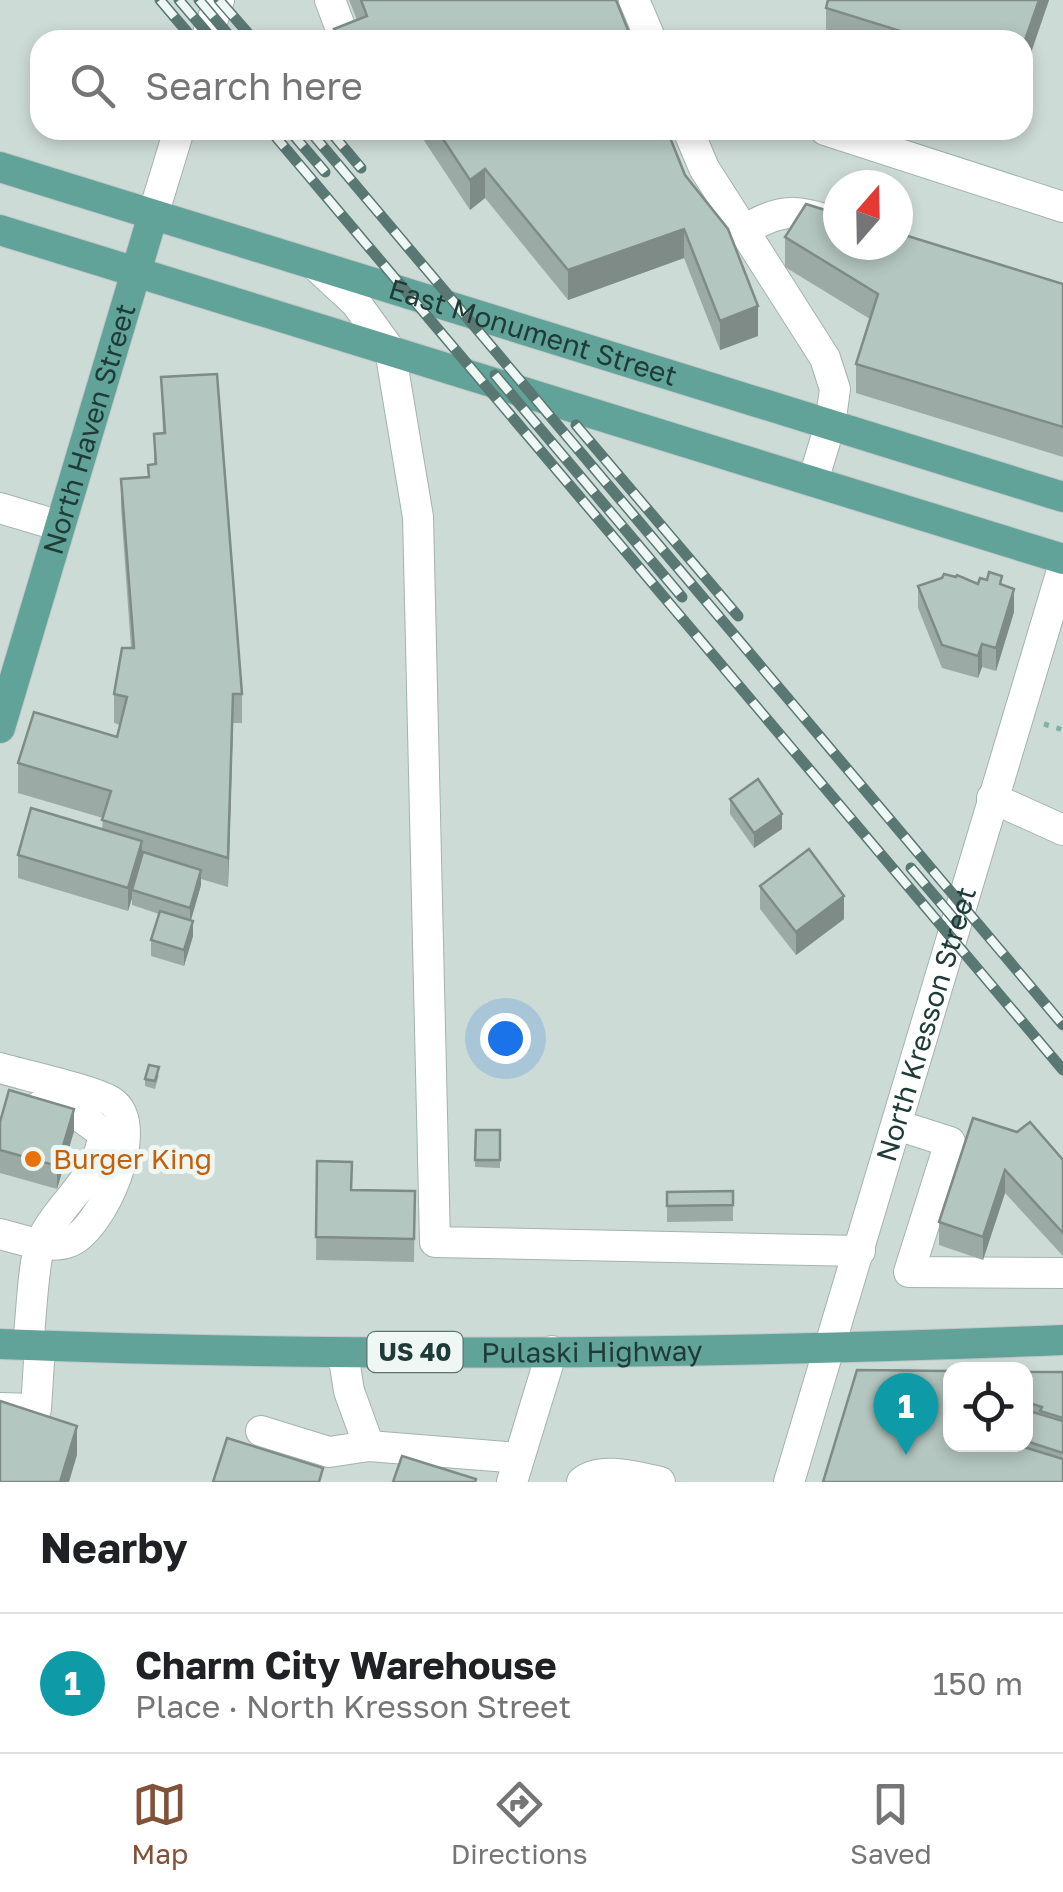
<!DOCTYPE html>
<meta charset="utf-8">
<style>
body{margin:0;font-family:"Golos Text",sans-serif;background:#f6f6f6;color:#202124}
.controls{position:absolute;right:30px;bottom:30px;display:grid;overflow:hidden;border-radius:20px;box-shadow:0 5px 15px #0003}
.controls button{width:90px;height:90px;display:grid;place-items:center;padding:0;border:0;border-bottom:2px solid #e0e0e0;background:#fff;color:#202124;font:50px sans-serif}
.compass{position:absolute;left:823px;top:170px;width:90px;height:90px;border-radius:50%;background:#fff;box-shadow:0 5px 15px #0003;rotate:20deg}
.you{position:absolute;left:505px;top:1038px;width:35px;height:35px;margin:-25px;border:8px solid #fff;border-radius:50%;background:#1a73e8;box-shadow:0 0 0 15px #1a73e833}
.badge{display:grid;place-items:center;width:65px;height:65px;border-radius:50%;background:#815138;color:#fff;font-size:32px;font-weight:700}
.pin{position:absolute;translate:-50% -82px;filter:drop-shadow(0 2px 5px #0008)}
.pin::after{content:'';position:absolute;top:52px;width:35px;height:30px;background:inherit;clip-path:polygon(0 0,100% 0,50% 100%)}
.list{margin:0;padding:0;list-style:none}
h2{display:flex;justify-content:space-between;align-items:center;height:130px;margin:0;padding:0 40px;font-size:42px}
h2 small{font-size:32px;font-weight:400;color:#757577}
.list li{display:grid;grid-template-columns:65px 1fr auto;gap:30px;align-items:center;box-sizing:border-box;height:140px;padding:0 40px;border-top:2px solid #e0e0e0}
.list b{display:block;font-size:38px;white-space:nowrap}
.list p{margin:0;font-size:32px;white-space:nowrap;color:#757577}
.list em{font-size:32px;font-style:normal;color:#757577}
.icon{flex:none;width:55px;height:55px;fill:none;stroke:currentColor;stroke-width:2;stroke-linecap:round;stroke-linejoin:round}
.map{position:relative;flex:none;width:1063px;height:1482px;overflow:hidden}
.search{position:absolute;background:#fff;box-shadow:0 5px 15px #0003;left:30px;right:30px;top:30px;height:110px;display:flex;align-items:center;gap:25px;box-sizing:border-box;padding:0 35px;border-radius:30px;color:#757577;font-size:38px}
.sheet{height:270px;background:#fff}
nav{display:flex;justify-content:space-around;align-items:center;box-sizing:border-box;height:140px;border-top:2px solid #e0e0e0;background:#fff;font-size:28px;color:#757577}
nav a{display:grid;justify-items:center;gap:5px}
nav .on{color:#815138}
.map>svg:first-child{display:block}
.built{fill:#cddbd6;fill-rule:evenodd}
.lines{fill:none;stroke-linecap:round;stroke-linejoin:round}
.minor-casing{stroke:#a2b3af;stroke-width:32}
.major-casing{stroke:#c0c8c7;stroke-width:32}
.path{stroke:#7eb0a6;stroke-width:5;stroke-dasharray:5 8;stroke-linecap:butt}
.minor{stroke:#fff;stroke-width:30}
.major{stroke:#61a299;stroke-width:30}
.rail-casing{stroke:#597773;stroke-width:11}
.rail{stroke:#eff7f4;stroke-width:8;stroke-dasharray:22;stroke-linecap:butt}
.wall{fill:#9baaa5}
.shaded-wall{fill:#7e8b86}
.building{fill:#b4c6c0;stroke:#7e8b86;stroke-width:2.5}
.food-dot{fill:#e8710a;stroke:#eff7f4;stroke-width:4}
.labels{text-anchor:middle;stroke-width:10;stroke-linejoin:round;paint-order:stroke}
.shield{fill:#eff7f4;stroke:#5d7370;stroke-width:2.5}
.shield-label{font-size:25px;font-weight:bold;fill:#1f3b37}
.street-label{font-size:28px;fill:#1f3b37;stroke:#eff7f4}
.food-label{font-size:28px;fill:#c56008;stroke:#eff7f4;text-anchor:start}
</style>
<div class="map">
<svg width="1063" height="1482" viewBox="0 0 1063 1482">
<rect width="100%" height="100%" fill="#dfebe7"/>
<path class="built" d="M 0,0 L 1063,0 L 1063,1482 L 0,1482 ZM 40,40 L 1023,40 L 1023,130 L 40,130 ZM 838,185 L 898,185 L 898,245 L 838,245 ZM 950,1370 L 1026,1370 L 1026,1444 L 950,1444 Z"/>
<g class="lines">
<g class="minor-casing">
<g id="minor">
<path d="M 330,0 L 345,40"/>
<path d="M 634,0 L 651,40"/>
<path d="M 206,40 L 219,0"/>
<path d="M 688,130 L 704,168 L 825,358 L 835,389 L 830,425 L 813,481"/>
<path d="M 825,130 L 1063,207"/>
<path d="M 153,215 L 179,130"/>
<path d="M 745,229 C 786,207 794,210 838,223"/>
<path d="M 317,267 L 356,303 L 390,350 L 418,517 L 435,1242 L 860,1251"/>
<path d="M 0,508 L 60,526"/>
<path d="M 992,798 L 1063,830"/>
<path d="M 0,1068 C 23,1075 97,1091 112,1102 C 148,1127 101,1231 69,1242 C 48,1250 20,1239 0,1234"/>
<path d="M 897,1125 L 950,1142 L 909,1272 L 1063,1273"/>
<path d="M 28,1345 C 31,1322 33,1260 41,1242 C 58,1203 101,1178 103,1133 L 74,1112 L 38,1107"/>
<path d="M 343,1353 L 349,1391 L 369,1446"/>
<path d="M 0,1408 L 36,1409 L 40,1345"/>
<path d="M 261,1431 L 329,1452 L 369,1446 L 519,1458"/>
<path d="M 512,1482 L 552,1351"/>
<path d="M 582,1482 C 600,1466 637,1477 660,1482"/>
<path id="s1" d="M 789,1482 L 1063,567"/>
</g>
</g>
<g class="major-casing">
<g id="major">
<path id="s2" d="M 0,167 L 1063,497"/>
<path d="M 0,230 L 1063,559"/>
<path id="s3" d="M 0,728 L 153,215"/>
<path id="s4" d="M 0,1344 C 354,1358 709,1354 1063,1340"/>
</g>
</g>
<path class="path" d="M 1044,724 L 1063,730"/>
<use href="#minor" class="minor"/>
<use href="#major" class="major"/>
<g class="rail-casing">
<g id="rail">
<path d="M 160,0 L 194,40"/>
<path d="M 179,0 L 213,40"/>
<path d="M 199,0 L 233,40"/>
<path d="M 219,0 L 254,40"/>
<path d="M 270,130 L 1063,1070"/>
<path d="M 289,130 L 325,172"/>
<path d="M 309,130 L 1063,1025"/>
<path d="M 329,130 L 361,168"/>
<path d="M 495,375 L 682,597"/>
<path d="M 576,425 L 738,616"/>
<path d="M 911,868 L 956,921"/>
</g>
</g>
<use href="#rail" class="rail"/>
</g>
<g class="wall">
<path d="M 349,0 L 616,0 L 632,40 L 334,40 L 334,29 L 357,20 Z"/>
<path d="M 828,0 L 1049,0 L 1023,76 L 1023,40 L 834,40 L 826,37 L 826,8 Z"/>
<path d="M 417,130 L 667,130 L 685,175 L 758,336 L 720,350 L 684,258 L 568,300 L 485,198 L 470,210 Z"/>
<path d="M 785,237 L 1063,284 L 1063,457 L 856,393 L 856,364 L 870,319 L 785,267 Z"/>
<path d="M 161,377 L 242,694 L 242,723 L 233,723 L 228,887 L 201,879 L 201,885 L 191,920 L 193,936 L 184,966 L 151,956 L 151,940 L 159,914 L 132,905 L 132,898 L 128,911 L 18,878 L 18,855 L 102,829 L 103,818 L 18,793 L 18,763 L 117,737 L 120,725 L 114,723 L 114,694 L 131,648 L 121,508 L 121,479 L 148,477 L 148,465 L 154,464 L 154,434 L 163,434 Z"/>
<path d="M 978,584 L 1002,585 L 1014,612 L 996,671 L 982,667 L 978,678 L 942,668 L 918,608 L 918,586 Z"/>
<path d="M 730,799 L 782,829 L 754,848 L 730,814 Z"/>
<path d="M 760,886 L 844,919 L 796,955 L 760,909 Z"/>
<path d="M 159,1075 L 155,1089 L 145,1086 L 145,1079 Z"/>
<path d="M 973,1118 L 1063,1160 L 1063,1256 L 1005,1193 L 983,1260 L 939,1245 L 939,1222 Z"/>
<path d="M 0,1122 L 74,1131 L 57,1189 L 0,1173 Z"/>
<path d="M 476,1130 L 500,1130 L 500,1168 L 475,1167 Z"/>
<path d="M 317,1161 L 352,1190 L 415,1191 L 414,1262 L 316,1260 Z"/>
<path d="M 733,1191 L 733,1221 L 667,1222 L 667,1192 Z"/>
<path d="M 950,1371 L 950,1444 L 1026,1444 L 1026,1372 L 1063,1372 L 1063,1482 L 823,1482 Z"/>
</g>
<g class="shaded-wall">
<path d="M 1039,0 L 1049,0 L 1023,76 L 1023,46 Z"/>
<path d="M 485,169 L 485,198 L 470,210 L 470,180 Z"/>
<path d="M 684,229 L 684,258 L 568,300 L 568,270 Z"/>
<path d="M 758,306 L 758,336 L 720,350 L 720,321 Z"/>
<path d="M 1014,589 L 1014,612 L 996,671 L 996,648 Z"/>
<path d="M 982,644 L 982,667 L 978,678 L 978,656 Z"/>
<path d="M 233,694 L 233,723 L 228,887 L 228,858 Z"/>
<path d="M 782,814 L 782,829 L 754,848 L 754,833 Z"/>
<path d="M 142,841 L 142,864 L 132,890 L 132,898 L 128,911 L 128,888 Z"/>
<path d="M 201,870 L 201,885 L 190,923 L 190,908 Z"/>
<path d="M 844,896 L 844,919 L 796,955 L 796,932 Z"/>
<path d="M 193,921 L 193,936 L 184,966 L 184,950 Z"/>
<path d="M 74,1109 L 74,1131 L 57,1189 L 57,1166 Z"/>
<path d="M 1005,1170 L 1005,1193 L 983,1260 L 983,1237 Z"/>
<path d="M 77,1426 L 77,1455 L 69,1482 L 60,1482 Z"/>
</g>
<g class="building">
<path d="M 361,0 L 616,0 L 632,40 L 339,40 L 334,29 L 367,16 Z"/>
<path d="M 828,0 L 1039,0 L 1023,46 L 1023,40 L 929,40 L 826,8 Z"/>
<path d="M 437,130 L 667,130 L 685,175 L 728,229 L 758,306 L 720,321 L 684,229 L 568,270 L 485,169 L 470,180 Z"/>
<path d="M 806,204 L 838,214 L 838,245 L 898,245 L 898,233 L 1063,284 L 1063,427 L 856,364 L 878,294 L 785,237 Z"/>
<path d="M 217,374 L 242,694 L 233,694 L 228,858 L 102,820 L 111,791 L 18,763 L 34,712 L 117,737 L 127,697 L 114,694 L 122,648 L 134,648 L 121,479 L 149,477 L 148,465 L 156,464 L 154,434 L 165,433 L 161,377 Z"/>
<path d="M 989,572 L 1002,576 L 1000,584 L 1014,589 L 996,648 L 982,644 L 978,656 L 942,645 L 918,586 L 942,578 L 944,574 L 956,577 L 957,575 L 978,584 L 980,578 L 987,580 Z"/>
<path d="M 758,779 L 782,814 L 754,833 L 730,799 Z"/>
<path d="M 31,808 L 142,841 L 128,888 L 18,855 Z"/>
<path d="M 809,849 L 844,896 L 796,932 L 760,886 Z"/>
<path d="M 143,852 L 201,870 L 190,908 L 132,890 Z"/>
<path d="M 160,911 L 193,921 L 184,950 L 151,940 Z"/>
<path d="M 149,1065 L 159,1067 L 155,1081 L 145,1079 Z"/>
<path d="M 9,1090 L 74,1109 L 57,1166 L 0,1150 L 0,1122 Z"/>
<path d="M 973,1118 L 1017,1132 L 1030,1122 L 1063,1160 L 1063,1233 L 1005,1170 L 983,1237 L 939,1222 Z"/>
<path d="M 476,1130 L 500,1130 L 500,1160 L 475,1160 Z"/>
<path d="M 317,1161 L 352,1162 L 351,1190 L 415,1191 L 414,1239 L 316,1237 Z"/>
<path d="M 733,1191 L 733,1205 L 667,1206 L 667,1192 Z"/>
<path d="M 857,1370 L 950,1371 L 950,1407 L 947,1417 L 947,1424 L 950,1425 L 950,1444 L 1014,1444 L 1063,1459 L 1063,1482 L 823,1482 Z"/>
<path d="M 1026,1372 L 1063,1372 L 1063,1418 L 1040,1411 L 1042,1407 L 1026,1402 Z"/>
<path d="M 0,1401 L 77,1426 L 60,1482 L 0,1482 Z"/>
<path d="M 1026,1410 L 1063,1421 L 1063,1453 L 1026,1441 Z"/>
<path d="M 227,1438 L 323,1468 L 319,1482 L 213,1482 Z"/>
<path d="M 402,1456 L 476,1479 L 475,1482 L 393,1482 Z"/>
</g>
<circle class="food-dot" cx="33" cy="1159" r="10"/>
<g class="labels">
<rect class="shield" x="367.5" y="1332" width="95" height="40" rx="8"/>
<g class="shield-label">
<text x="415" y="1361">US 40</text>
</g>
<g class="street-label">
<text dy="10" stroke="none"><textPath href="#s2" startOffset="558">East Monument Street</textPath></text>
<text dy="10" stroke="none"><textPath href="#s3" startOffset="312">North Haven Street</textPath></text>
<text dy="10" stroke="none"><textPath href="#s1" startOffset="478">North Kresson Street</textPath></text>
<text dy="10" stroke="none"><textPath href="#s4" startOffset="592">Pulaski Highway</textPath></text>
</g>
<g class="food-label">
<text x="53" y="1169">Burger King</text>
</g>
</g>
</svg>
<div class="controls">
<button><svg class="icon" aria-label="locate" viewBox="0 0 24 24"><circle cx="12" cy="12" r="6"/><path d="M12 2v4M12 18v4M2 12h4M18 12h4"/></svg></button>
</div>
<svg class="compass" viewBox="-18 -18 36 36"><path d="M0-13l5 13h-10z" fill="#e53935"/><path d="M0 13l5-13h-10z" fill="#757577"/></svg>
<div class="you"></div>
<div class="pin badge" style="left:906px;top:1455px;background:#0f9aa8">1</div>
<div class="search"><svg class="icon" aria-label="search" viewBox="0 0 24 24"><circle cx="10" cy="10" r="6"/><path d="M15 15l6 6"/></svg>Search here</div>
</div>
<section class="sheet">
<h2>Nearby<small></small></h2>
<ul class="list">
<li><span class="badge" style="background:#0f9aa8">1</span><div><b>Charm City Warehouse</b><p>Place · North Kresson Street</p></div><em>150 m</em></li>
</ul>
</section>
<nav>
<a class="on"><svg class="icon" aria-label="map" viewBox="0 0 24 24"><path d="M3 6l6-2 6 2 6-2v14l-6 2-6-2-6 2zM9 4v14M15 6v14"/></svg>Map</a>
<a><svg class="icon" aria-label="directions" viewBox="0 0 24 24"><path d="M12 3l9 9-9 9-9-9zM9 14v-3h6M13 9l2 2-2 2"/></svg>Directions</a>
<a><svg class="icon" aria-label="saved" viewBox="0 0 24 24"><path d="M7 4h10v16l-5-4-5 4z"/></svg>Saved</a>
</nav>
